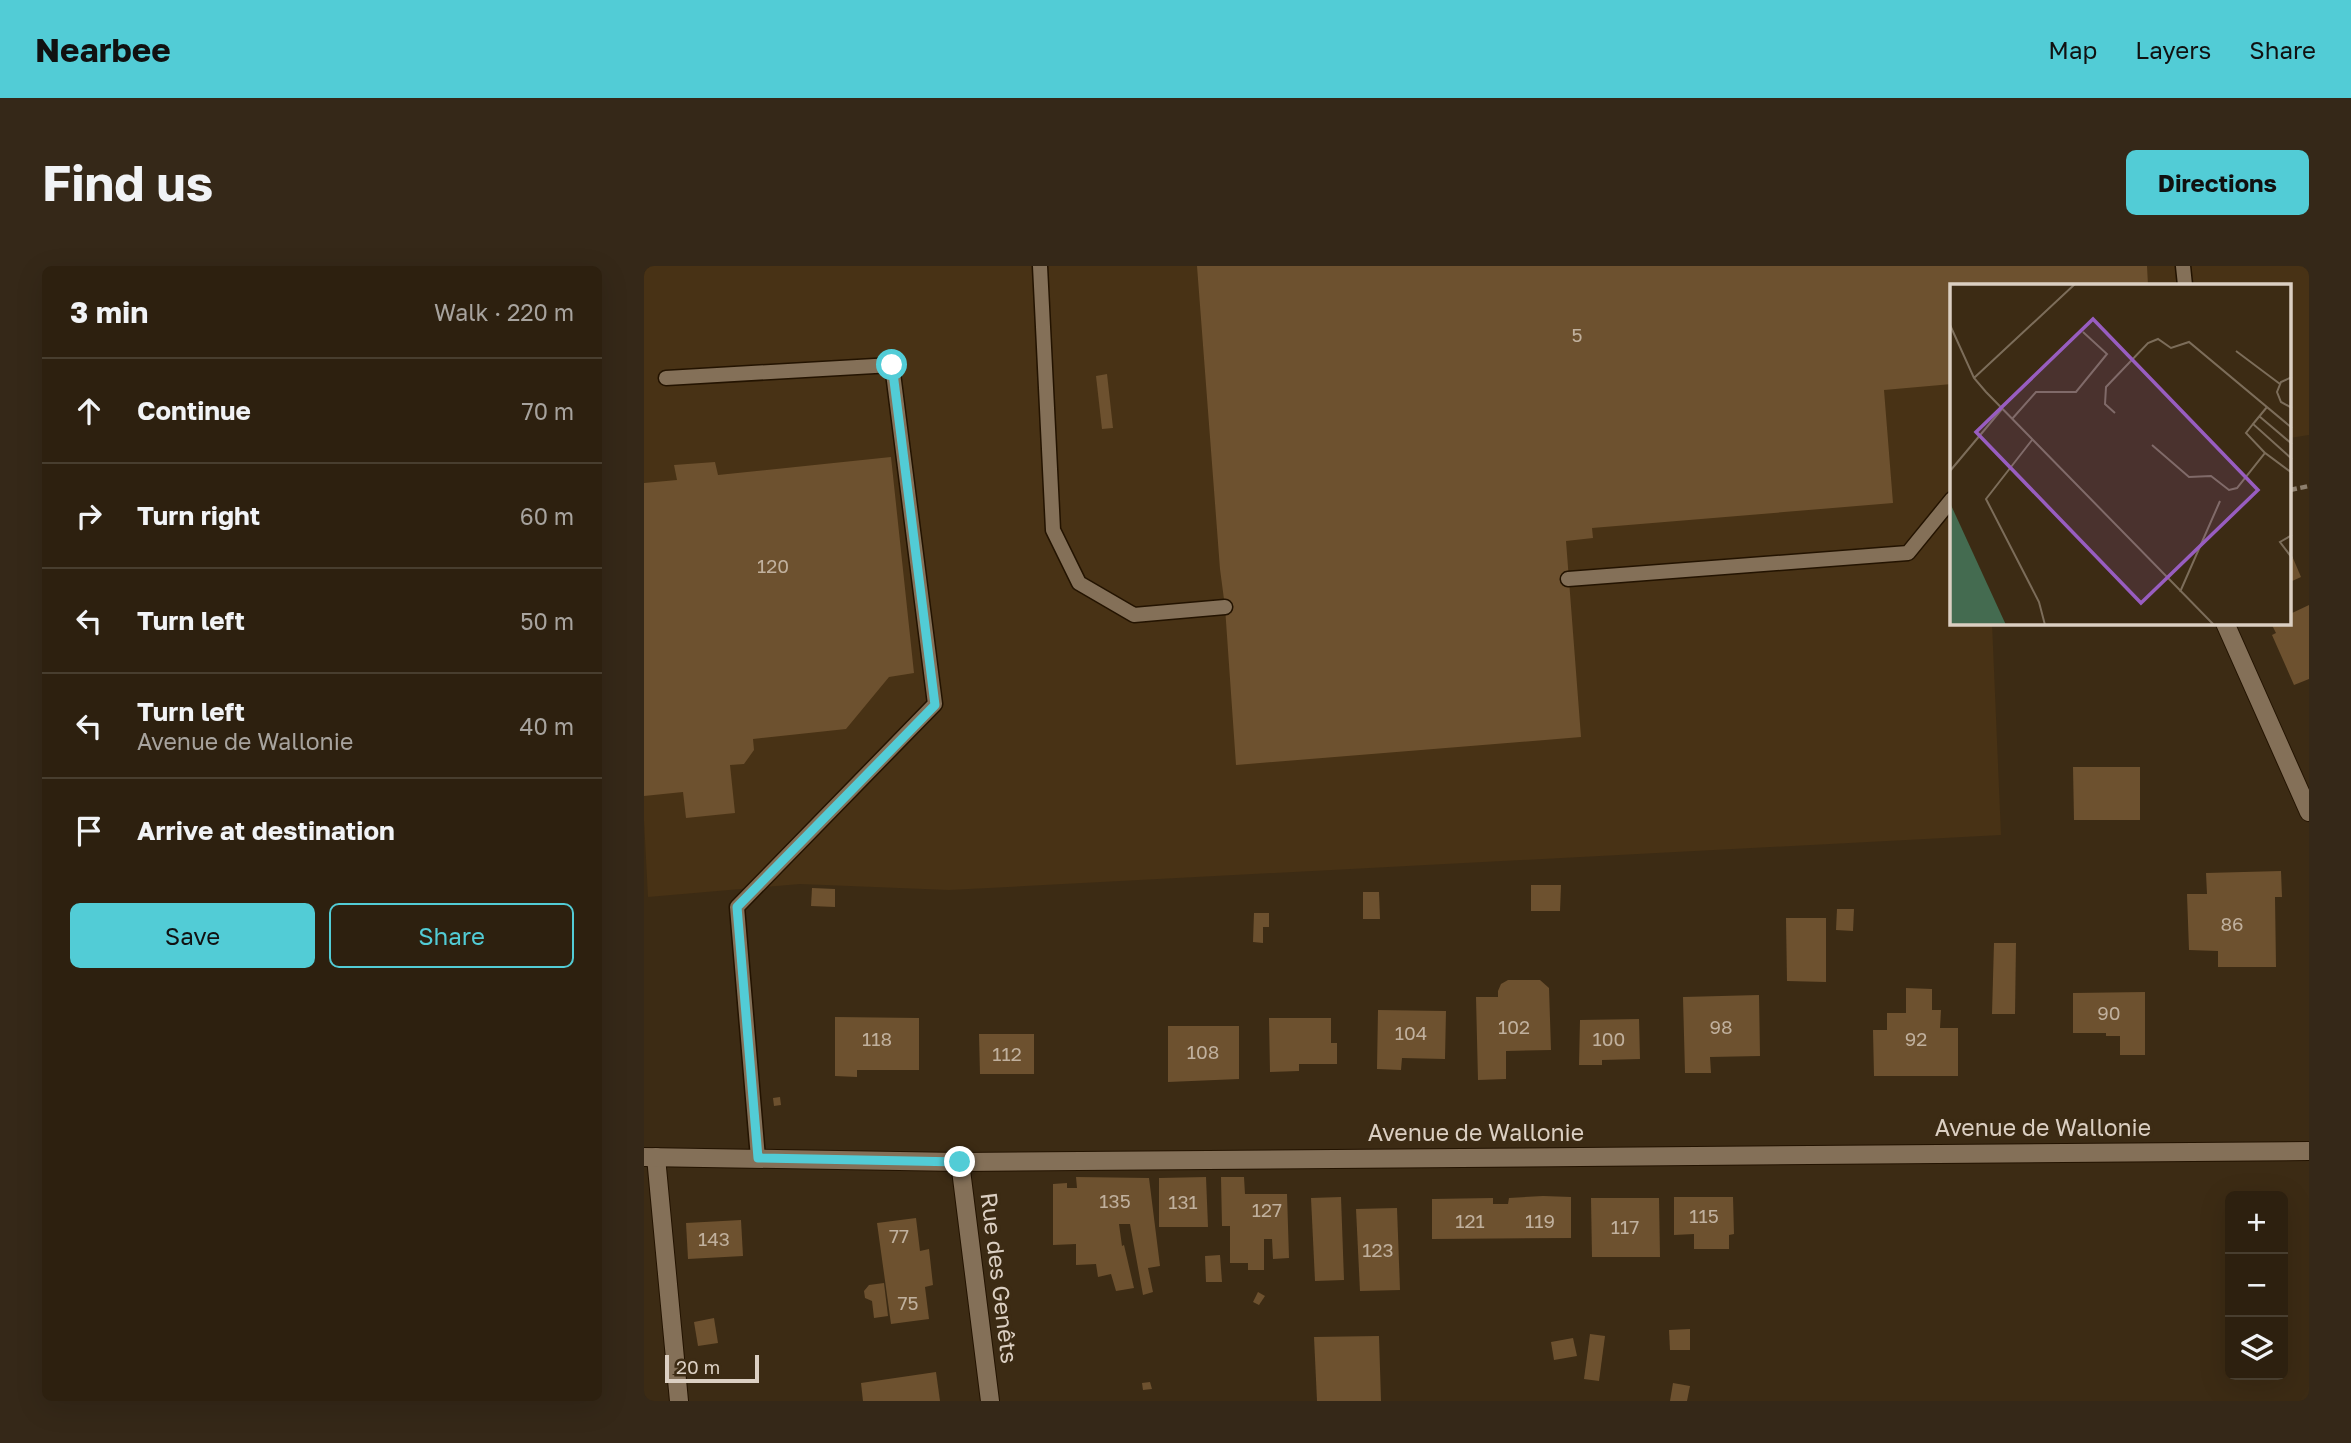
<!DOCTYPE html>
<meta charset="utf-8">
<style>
body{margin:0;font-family:"Golos Text",sans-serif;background:#352818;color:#f1f3f6}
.controls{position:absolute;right:21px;bottom:21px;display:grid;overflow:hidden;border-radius:10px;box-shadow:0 7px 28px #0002}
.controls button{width:63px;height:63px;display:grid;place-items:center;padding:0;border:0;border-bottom:2px solid #483e2f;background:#2d200f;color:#f1f3f6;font:35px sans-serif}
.scale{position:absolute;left:21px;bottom:18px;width:94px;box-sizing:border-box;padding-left:7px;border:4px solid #dbcfc2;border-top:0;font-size:19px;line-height:24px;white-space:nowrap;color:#dbcfc2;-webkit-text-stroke:5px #3c2b14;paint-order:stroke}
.stop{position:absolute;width:21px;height:21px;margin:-16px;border:5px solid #52ccd6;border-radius:50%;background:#fff}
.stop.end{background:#52ccd6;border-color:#fff;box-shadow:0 2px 7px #0008}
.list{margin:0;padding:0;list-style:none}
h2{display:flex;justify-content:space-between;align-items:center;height:91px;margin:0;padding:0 28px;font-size:30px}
h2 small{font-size:23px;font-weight:400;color:#a7a39e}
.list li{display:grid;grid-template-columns:46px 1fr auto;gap:21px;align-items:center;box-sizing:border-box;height:105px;padding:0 28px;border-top:2px solid #483e2f}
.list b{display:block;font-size:26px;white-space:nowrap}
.list p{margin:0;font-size:23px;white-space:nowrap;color:#a7a39e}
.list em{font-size:23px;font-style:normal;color:#a7a39e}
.actions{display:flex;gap:14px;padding:21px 28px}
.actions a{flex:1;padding:16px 0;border:2px solid #52ccd6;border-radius:10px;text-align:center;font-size:24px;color:#52ccd6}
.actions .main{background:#52ccd6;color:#111}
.icon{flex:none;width:38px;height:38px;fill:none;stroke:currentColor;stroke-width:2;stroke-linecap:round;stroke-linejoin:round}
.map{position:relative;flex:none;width:1665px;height:1135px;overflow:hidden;border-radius:10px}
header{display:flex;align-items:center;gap:42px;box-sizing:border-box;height:98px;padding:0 35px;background:#52ccd6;color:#111}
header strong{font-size:33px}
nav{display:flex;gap:38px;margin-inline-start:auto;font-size:24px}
.intro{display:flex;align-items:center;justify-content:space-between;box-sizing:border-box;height:168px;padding:0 42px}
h1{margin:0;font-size:49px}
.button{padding:18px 32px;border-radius:10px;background:#52ccd6;color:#111;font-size:24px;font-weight:700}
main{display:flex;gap:42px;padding:0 42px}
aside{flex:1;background:#2d200f;border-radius:10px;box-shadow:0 7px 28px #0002}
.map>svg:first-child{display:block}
.built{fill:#483215}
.building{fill:#6d512f}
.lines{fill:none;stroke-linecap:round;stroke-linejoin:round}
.service-casing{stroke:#231300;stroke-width:17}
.minor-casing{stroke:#231300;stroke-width:20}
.tertiary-casing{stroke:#231300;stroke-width:20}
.path{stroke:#8d7f6d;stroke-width:4.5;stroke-dasharray:7 3.5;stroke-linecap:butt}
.service{stroke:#847058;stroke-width:14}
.minor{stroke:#847058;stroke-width:18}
.tertiary{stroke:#847058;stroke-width:18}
.route{stroke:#52ccd6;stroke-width:9}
.labels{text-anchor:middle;stroke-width:7;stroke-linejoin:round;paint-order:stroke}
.number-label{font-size:19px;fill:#c0b09d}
.street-label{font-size:23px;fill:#dbcfc2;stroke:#3c2b14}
.inset-road{fill:none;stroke:#7c6d5a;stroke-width:2}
.view{fill:#985dc0;fill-opacity:0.15;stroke:#985dc0;stroke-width:3.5}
.inset-edge{fill:none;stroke:#dbcfc2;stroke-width:3.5}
</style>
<header>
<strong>Nearbee</strong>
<nav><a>Map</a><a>Layers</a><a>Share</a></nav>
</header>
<div class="intro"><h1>Find us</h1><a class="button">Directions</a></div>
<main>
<aside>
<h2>3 min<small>Walk · 220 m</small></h2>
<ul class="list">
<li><svg class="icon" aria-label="ahead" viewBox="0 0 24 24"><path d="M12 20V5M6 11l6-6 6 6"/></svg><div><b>Continue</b></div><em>70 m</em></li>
<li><svg class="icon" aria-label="right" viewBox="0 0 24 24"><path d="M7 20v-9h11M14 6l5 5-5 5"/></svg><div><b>Turn right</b></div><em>60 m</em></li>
<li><svg class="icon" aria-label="left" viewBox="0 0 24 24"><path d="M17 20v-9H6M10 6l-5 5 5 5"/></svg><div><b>Turn left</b></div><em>50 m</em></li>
<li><svg class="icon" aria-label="left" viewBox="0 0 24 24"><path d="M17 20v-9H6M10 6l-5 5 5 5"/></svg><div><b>Turn left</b><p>Avenue de Wallonie</p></div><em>40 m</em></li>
<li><svg class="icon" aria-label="arrive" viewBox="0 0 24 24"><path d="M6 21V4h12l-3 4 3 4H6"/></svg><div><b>Arrive at destination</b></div></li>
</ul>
<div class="actions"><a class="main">Save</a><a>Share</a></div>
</aside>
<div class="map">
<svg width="1665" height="1135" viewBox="0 0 1665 1135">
<rect width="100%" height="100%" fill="#3c2b14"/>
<path class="built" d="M 0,0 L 1665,0 L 1665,169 L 1646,172 L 1646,19 L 1308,19 L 1308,357 L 1348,357 L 1357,569 L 305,624 L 156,618 L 4,631 L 0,554 Z"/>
<g class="building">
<path d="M 553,0 L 1503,0 L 1504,19 L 1308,19 L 1308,118 L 1240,124 L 1249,237 L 948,262 L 949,272 L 922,275 L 937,471 L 592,499 L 581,341 L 576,303 Z"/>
<path d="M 463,108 L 469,162 L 458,163 L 452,110 Z"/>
<path d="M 247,191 L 270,407 L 245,411 L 202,463 L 109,473 L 110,484 L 100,498 L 86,499 L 91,547 L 42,552 L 39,526 L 0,530 L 0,217 L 33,214 L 30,199 L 71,196 L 74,209 Z"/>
<path d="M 1646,285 L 1657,311 L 1646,316 Z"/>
<path d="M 1665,339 L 1665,413 L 1650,419 L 1628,369 L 1632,367 L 1627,357 L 1646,357 L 1646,348 Z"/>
<path d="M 1429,501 L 1496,501 L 1496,554 L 1430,554 Z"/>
<path d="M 1637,605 L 1638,631 L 1631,631 L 1632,701 L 1574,701 L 1574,685 L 1545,684 L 1543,628 L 1563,628 L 1562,607 Z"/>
<path d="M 887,619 L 917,619 L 916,645 L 887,645 Z"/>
<path d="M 168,622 L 191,623 L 191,641 L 167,640 Z"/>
<path d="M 719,626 L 735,626 L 736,653 L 719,653 Z"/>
<path d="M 1193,643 L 1210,643 L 1209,665 L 1192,664 Z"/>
<path d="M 610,647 L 625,647 L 625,661 L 619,661 L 619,677 L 609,676 Z"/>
<path d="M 1142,652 L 1182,652 L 1182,716 L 1143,715 Z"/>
<path d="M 1350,677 L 1372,677 L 1371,748 L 1348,748 Z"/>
<path d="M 864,714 L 896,714 L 905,722 L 907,784 L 862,785 L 862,813 L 834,814 L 832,731 L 854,731 L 854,725 L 857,718 Z"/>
<path d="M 1262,722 L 1288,723 L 1288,744 L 1297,744 L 1296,762 L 1314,762 L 1314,810 L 1230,810 L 1229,764 L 1243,764 L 1243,747 L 1262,747 Z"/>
<path d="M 1501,726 L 1501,789 L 1476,789 L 1476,770 L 1462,770 L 1462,767 L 1429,767 L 1429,727 Z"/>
<path d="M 1115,729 L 1116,790 L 1066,791 L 1067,807 L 1041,807 L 1039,731 Z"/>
<path d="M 734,744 L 802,745 L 801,793 L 758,792 L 757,804 L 733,803 Z"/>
<path d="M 191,751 L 275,752 L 275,804 L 213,804 L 213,811 L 191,810 Z"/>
<path d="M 625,752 L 687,752 L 687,777 L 693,777 L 693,798 L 655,798 L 655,805 L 626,806 Z"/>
<path d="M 995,753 L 996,793 L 958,794 L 958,799 L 935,799 L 936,754 Z"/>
<path d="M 524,760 L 595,760 L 595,813 L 524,816 Z"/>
<path d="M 335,768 L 390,768 L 390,808 L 336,808 Z"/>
<path d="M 136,831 L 137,839 L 130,840 L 129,832 Z"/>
<path d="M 432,911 L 505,912 L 516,1000 L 504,1002 L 509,1026 L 499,1029 L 486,958 L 475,958 L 478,980 L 480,979 L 490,1022 L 472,1025 L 467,1008 L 454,1011 L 452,998 L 432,999 L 432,978 L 409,979 L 409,918 L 423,917 L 423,922 L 433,922 Z"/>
<path d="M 562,911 L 564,961 L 515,961 L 515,912 Z"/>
<path d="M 577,911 L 600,911 L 601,928 L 643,928 L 645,992 L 629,993 L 628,973 L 620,973 L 620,1004 L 604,1004 L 604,997 L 586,997 L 586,960 L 578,960 Z"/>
<path d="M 899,930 L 927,931 L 927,972 L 788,973 L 788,933 L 849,932 L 849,938 L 864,938 L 865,932 Z"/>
<path d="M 697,931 L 700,1014 L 671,1015 L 667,932 Z"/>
<path d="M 1030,931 L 1089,931 L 1090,968 L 1085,969 L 1085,983 L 1050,983 L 1050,968 L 1030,969 Z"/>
<path d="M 947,932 L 1015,932 L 1016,991 L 948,991 Z"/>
<path d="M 753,942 L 756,1024 L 716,1025 L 712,943 Z"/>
<path d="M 272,952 L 276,985 L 285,983 L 289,1019 L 281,1021 L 285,1053 L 247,1058 L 233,957 Z"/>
<path d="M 97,954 L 99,990 L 44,993 L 42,957 Z"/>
<path d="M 576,989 L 578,1016 L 562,1016 L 561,990 Z"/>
<path d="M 240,1017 L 244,1050 L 230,1052 L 228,1035 L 221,1032 L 220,1025 L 225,1019 Z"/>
<path d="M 614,1026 L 621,1030 L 615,1039 L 609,1036 Z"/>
<path d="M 70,1052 L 74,1077 L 54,1080 L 50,1056 Z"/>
<path d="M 1046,1063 L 1046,1084 L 1026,1084 L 1025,1064 Z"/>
<path d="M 946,1068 L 961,1070 L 955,1115 L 940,1113 Z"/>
<path d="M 735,1070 L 737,1135 L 673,1135 L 670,1071 Z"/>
<path d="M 929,1072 L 933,1090 L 910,1094 L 907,1076 Z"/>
<path d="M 292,1106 L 296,1135 L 219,1135 L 217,1117 Z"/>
<path d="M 506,1116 L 508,1123 L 499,1124 L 498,1117 Z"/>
<path d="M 1029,1117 L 1046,1120 L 1043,1135 L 1026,1135 Z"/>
</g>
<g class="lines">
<g class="service-casing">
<g id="service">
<path d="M 396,0 L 409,264 L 435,317 L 490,349 L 581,341"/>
<path d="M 1539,0 L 1541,19"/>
<path d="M 22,112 L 248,99 L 291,438 L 93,641 L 114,892"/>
<path d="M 924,313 L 1264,287 L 1308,233"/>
</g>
</g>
<g class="minor-casing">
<g id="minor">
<path d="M 1581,357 L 1665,546"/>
<path d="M 12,891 L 35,1135"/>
<path d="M 316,896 L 346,1135"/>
</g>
</g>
<g class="tertiary-casing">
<path id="tertiary" d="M 0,891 L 316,896 L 1665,885"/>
</g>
<path class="path" d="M 1646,224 L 1665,220"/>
<use href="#service" class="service"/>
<use href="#minor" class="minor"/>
<use href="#tertiary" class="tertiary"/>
</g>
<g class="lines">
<path class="route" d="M 248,99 L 291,439 L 93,641 L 114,892 L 316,896"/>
</g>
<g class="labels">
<g class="number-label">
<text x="933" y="76">5</text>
<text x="129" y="307">120</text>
<text x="1588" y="665">86</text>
<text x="1465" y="754">90</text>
<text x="870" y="768">102</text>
<text x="1077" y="768">98</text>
<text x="767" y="774">104</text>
<text x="233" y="780">118</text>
<text x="965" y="780">100</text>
<text x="1272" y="780">92</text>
<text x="559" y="793">108</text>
<text x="363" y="795">112</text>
<text x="471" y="942">135</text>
<text x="539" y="943">131</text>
<text x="623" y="951">127</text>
<text x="1060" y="957">115</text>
<text x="826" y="962">121</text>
<text x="896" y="962">119</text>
<text x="981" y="968">117</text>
<text x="255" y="977">77</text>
<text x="70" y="980">143</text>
<text x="734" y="991">123</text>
<text x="264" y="1044">75</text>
</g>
<g class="street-label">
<text x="1399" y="870">Avenue de Wallonie</text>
<text x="832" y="875">Avenue de Wallonie</text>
<text transform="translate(355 1012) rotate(83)" y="8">Rue des Genêts</text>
</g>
</g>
<g transform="translate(1306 18)">
<rect width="341" height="341" fill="#3c2b14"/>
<path d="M 0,219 L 56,341 L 0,341 Z" fill="#446b50"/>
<path class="inset-road" d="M 0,41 L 24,94 L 36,108 L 264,341M 286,67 L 330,100M 342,93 L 331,98 L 327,108 L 331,118 L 342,124M 24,94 L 125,0M 317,123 L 303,140 L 342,175M 165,129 L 155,120 L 156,103 L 198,59 L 208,55 L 221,64 L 239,58 L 342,144M 309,132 L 342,160M 62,135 L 86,108 L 126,108 L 157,70 L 133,48M 303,140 L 296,149 L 315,169M 82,156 L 36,215 L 89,318 L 95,341M 202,161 L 239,193 L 261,192 L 279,206 L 287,204 L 315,169 L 342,189M 0,187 L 52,125M 342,251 L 330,258 L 342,274M 230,308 L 270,217"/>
<path class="view" d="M 143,35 L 308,206 L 191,319 L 26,148 Z"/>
<rect width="341" height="341" class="inset-edge"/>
</g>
</svg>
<div class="controls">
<button>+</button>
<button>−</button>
<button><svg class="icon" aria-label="layers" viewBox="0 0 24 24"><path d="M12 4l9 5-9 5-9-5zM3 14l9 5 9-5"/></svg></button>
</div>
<div class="scale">20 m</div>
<div class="stop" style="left:248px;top:99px"></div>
<div class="stop end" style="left:316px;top:896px"></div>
</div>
</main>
